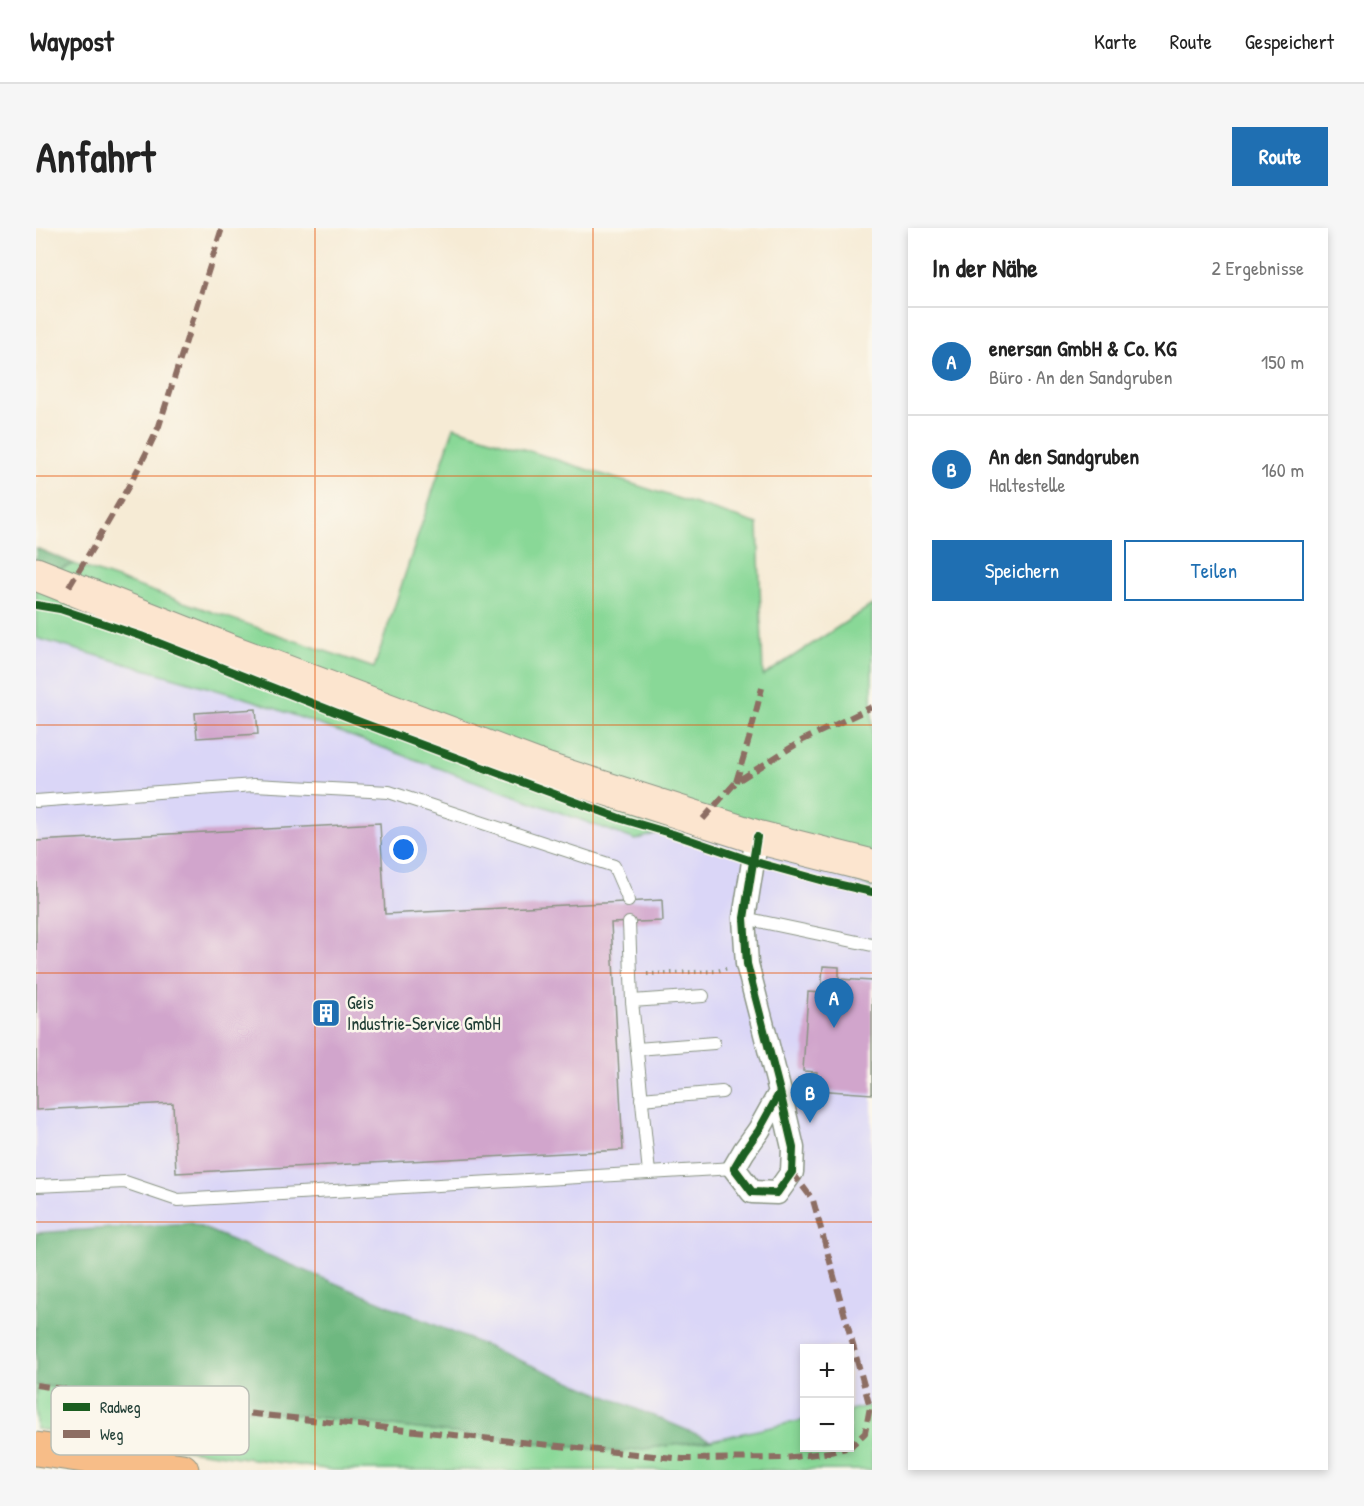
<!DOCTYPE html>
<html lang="de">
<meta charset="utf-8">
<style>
body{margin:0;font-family:"Patrick Hand",sans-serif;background:#f6f6f6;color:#222}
.controls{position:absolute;right:18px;bottom:18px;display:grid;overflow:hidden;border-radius:0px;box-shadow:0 3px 9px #0003}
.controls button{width:54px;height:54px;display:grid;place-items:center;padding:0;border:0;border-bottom:2px solid #e0e0e0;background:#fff;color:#222;font:30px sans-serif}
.you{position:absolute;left:368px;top:622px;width:21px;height:21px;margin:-15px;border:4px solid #fff;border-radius:50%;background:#1a73e8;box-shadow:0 0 0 9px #1a73e833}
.badge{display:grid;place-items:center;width:39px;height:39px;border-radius:50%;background:#1f6fb2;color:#fff;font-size:20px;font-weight:700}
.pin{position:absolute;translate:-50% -50px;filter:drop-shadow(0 2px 3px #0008)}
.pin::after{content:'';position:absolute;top:32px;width:21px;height:18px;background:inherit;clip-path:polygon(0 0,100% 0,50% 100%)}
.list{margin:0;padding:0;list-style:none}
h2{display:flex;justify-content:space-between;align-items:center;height:78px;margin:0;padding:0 24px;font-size:26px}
h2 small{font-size:20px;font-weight:400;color:#767676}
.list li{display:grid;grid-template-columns:39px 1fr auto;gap:18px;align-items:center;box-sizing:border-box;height:108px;padding:0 24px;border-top:2px solid #e0e0e0}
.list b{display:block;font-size:22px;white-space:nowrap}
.list p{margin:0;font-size:20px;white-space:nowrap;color:#767676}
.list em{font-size:20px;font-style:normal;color:#767676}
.actions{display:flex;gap:12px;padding:18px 24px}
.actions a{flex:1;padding:14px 0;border:2px solid #1f6fb2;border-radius:0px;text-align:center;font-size:21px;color:#1f6fb2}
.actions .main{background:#1f6fb2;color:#fff}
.map{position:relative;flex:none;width:836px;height:1242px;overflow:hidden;border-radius:0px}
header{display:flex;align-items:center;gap:36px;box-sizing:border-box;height:84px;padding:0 30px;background:#fff;border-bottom:2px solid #e0e0e0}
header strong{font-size:28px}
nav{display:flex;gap:33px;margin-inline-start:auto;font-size:21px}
.intro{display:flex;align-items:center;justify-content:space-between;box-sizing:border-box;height:144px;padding:0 36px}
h1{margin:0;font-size:42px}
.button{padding:15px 27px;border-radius:0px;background:#1f6fb2;color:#fff;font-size:21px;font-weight:700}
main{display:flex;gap:36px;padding:0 36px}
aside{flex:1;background:#fff;border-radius:0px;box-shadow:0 3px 9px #0003}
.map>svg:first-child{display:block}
.built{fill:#dad6f7}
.green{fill:#89d897;stroke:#548a66;stroke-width:1.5}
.forest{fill:#6eb880;stroke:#467a5a;stroke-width:1.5}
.building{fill:#d1a5cc}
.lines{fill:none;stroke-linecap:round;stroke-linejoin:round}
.service-casing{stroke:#8a9484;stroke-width:14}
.minor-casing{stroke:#8a9484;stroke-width:25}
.secondary-casing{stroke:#8a9484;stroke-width:35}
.motorway-casing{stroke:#8a9484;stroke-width:35}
.path{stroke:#8a9484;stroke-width:4;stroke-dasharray:1.5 4.5;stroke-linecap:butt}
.service{stroke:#fff;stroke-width:12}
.minor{stroke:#fff;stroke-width:22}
.secondary{stroke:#fce5cf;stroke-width:33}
.motorway{stroke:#f7bd88;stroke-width:33}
.quiet{stroke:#8d6e63;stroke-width:6;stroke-dasharray:12 6;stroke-linecap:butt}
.cycleway-casing{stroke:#fbf7ec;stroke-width:11}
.cycleway{stroke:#1b5e20;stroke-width:8}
.grid{fill:none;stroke:#e8590c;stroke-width:1.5;stroke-opacity:0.55}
.labels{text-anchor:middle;stroke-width:5;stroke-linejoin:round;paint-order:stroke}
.poi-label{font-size:18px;fill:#1f3d34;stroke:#fbf7ec;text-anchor:start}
.key{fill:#fbf7ec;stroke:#b9bfb5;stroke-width:1.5}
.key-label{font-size:16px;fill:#1f3d34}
</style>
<header>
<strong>Waypost</strong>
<nav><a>Karte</a><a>Route</a><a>Gespeichert</a></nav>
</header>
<div class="intro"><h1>Anfahrt</h1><a class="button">Route</a></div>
<main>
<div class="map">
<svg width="836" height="1242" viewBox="0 0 836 1242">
<rect width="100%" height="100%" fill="#fbf7ec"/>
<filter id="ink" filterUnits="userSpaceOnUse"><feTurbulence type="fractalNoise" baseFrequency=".0167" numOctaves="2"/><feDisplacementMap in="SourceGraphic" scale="12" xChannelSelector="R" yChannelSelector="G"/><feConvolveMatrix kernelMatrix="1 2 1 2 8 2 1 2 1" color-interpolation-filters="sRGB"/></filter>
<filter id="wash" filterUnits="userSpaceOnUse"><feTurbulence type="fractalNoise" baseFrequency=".008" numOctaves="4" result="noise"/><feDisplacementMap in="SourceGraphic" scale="24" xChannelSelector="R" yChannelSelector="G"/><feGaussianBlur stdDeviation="1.35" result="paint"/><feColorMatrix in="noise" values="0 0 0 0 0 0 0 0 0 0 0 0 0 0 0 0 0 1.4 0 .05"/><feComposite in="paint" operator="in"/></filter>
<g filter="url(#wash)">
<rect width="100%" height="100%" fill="#f6ebd5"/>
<path class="built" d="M 0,410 L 216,472 L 666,590 L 836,660 L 836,1177 L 814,1182 L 814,1120 L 768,1120 L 768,1192 L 675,1212 L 155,995 L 0,1005 Z"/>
<g class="green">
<path d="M 418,199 L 722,296 L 727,448 L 836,377 L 836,660 L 666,590 L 600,612 L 216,472 L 0,410 L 0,350 L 38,336 L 338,440 Z"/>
<path d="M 0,1157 L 583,1224 L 675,1212 L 768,1192 L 768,1220 L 814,1220 L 814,1182 L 836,1177 L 836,1242 L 297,1242 L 0,1201 Z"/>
</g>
<g class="forest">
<path d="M 0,320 L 38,336 L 0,350 Z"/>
<path d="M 155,995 L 675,1212 L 583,1224 L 0,1157 L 0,1005 Z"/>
</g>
<g id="blocks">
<g class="building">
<path d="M 220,481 L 222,506 L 161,510 L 159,485 Z"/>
<path d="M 344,595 L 349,686 L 626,672 L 627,693 L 575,695 L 587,922 L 140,945 L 137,875 L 0,882 L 0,613 Z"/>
<path d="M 787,738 L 803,739 L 803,751 L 836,753 L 836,866 L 780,862 L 781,844 L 767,843 L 772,764 L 785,765 Z"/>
</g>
</g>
</g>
<g filter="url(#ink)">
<use href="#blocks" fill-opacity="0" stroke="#8a9484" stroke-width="1.5"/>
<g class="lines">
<g class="service-casing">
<g id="service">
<path d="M 0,573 L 218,557 L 353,564 L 578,638 L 591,668 L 592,673"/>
<path d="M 708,690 L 836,717"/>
<path d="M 593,695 L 596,773 L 613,945 L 698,940"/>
<path d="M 596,773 L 667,768"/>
<path d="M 601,821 L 678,815"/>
<path d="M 605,871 L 686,864"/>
<path d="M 0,958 L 89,954 L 142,972 L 613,945"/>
</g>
</g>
<g class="minor-casing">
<path id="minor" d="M 721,609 L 708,690 L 711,736 L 744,864 L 723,902 L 708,923 L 698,940 L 716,964 L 741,965 L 756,944 L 757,920 L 744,864"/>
</g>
<g class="secondary-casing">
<path id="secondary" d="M 0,346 L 192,422 L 509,541 L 721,609 L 836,638"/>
</g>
<g class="motorway-casing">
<path id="motorway" d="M 0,1221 L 146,1242"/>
</g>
<path class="path" d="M 611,746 L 680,743 L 693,740"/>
<use href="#service" class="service"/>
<use href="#minor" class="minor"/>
<use href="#secondary" class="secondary"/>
<use href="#motorway" class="motorway"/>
<g class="quiet">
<path d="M 33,359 C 64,307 98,254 123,198 L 186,0"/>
<path d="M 700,554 L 713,511 L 726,460"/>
<path d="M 667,591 L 700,554 L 767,512 L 836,479"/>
<path d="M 756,944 L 777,972 L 834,1179 L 829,1205 L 814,1219"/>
<path d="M 0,1157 L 132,1177 L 647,1231 L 750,1230 L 794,1224 L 810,1220"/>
</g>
<g class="cycleway-casing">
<g id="cycleway">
<path d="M 0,377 L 24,381 L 105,408 L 327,495 L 586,591 L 637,606 L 716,633 L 792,654 L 836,664"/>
<path d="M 721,609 L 708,690 L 711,736 L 744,864 L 723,902 L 708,923 L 698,940 L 716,964 L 741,965 L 756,944 L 757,920 L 744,864"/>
</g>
</g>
<use href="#cycleway" class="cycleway"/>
</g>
</g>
<path class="grid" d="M 279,0 L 279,1242M 557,0 L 557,1242M 0,248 L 836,248M 0,497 L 836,497M 0,745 L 836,745M 0,994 L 836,994"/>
<defs>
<g id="building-square" transform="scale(1.5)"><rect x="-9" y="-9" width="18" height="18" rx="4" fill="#1f6fb2" stroke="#fbf7ec"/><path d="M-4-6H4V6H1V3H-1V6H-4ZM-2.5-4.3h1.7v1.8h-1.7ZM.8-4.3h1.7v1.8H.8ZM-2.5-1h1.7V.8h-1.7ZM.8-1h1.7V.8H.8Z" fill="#fff"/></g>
</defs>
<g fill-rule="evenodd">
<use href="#building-square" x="290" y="785"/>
</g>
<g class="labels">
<g class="poi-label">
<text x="311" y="781">Geis<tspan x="311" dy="21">Industrie-Service GmbH</tspan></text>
</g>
</g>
<rect x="15" y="1158" width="198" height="69" rx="9" class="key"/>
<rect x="27" y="1175" width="27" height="8" fill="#1b5e20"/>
<rect x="27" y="1202" width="27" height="8" fill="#8d6e63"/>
<g class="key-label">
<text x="64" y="1185">Radweg</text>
<text x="64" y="1212">Weg</text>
</g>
</svg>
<div class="controls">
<button>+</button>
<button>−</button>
</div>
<div class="you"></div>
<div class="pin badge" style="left:798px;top:800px">A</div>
<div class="pin badge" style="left:774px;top:895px">B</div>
</div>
<aside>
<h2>In der Nähe<small>2 Ergebnisse</small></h2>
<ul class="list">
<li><span class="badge">A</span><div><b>enersan GmbH &amp; Co. KG</b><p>Büro · An den Sandgruben</p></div><em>150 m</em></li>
<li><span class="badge">B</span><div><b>An den Sandgruben</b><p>Haltestelle</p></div><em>160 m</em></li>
</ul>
<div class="actions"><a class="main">Speichern</a><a>Teilen</a></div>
</aside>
</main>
